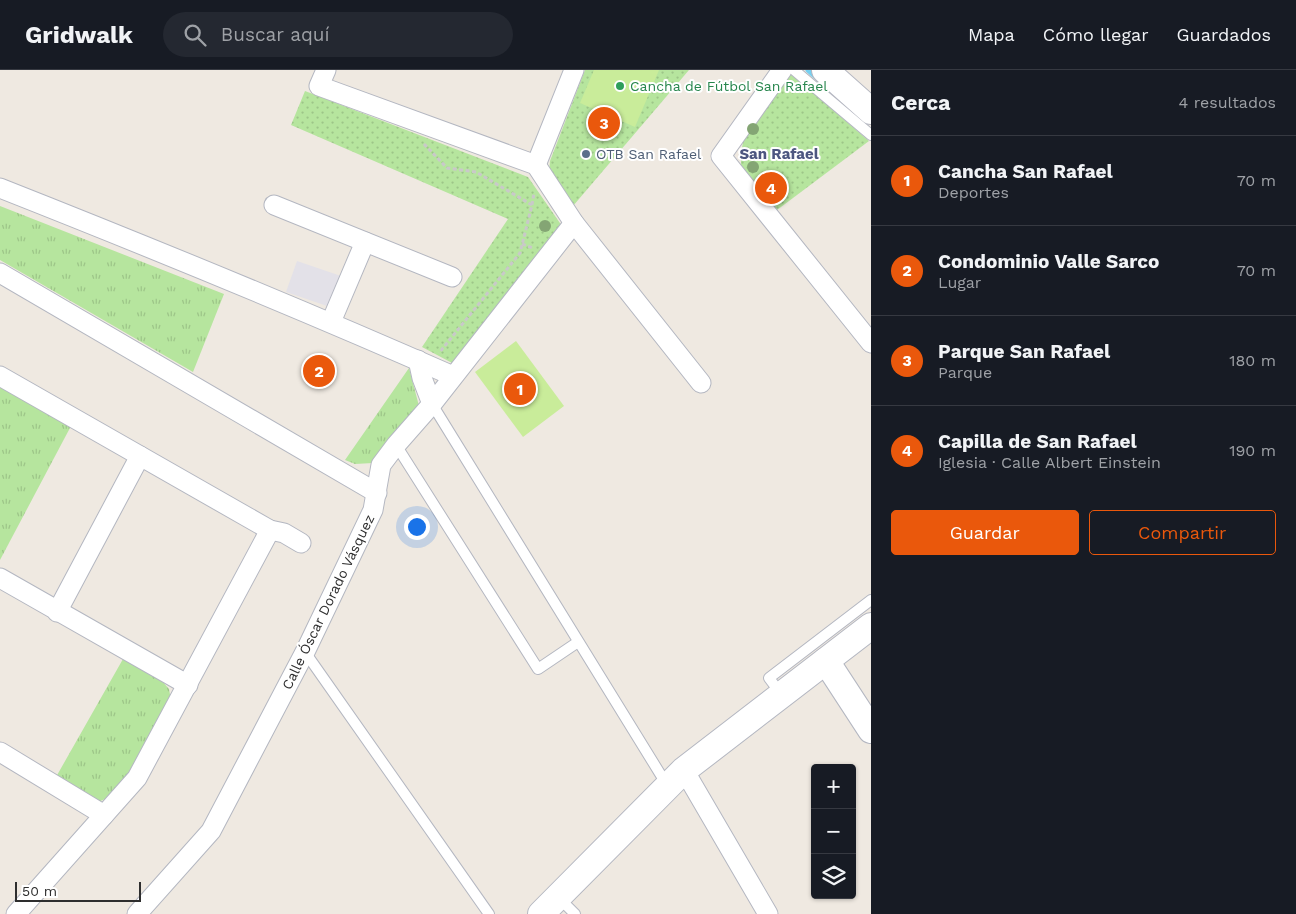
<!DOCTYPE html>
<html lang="es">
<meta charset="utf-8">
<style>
body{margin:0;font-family:"Work Sans",sans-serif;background:#242831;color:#f1f3f6}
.controls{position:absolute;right:15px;bottom:15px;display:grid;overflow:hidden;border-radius:5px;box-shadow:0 1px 4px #0004}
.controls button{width:45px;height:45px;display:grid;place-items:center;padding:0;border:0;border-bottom:1px solid #363941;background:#171b24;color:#f1f3f6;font:25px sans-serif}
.scale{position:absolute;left:15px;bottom:12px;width:126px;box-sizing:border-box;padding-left:5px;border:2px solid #2e2e2e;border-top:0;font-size:14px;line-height:18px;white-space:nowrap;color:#2e2e2e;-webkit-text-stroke:4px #fff;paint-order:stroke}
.you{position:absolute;left:416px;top:456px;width:18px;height:18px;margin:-12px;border:4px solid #fff;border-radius:50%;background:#1a73e8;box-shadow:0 0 0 8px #1a73e833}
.badge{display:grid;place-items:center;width:32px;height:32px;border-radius:50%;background:#ea580c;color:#fff;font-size:16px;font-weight:700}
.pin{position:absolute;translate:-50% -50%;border:2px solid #fff;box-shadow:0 1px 5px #0006}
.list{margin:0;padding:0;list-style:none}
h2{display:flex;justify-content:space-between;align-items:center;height:65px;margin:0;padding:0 20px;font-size:21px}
h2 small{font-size:16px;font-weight:400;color:#9ea1a6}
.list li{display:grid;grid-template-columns:32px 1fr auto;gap:15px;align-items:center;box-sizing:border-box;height:90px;padding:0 20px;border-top:1px solid #363941}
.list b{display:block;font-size:19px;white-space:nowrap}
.list p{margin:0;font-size:16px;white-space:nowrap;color:#9ea1a6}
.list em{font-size:16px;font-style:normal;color:#9ea1a6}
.actions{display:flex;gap:10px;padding:15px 20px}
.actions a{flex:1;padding:11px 0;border:1px solid #ea580c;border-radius:5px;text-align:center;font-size:18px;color:#ea580c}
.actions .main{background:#ea580c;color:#fff}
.icon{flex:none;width:28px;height:28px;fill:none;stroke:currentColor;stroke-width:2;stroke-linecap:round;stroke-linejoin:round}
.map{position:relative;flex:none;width:871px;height:844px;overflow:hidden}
header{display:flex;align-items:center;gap:30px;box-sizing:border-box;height:70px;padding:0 25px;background:#171b24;border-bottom:1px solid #363941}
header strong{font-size:24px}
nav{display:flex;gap:28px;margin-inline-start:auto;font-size:18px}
.search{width:350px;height:45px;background:#242831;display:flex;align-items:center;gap:12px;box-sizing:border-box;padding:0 18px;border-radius:28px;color:#9ea1a6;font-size:19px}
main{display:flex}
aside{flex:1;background:#171b24}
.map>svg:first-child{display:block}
.industrial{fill:#e3e1e8}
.grass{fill:url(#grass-tufts)}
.park{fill:url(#park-dots)}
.pitch{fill:#c9ec9a}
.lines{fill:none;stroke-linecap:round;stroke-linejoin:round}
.stream{stroke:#75cff0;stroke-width:5}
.lane-casing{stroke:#b4b7c1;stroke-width:12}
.street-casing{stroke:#b4b7c1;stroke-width:21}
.secondary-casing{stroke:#b4b7c1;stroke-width:28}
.path{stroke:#c9c9c9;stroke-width:3;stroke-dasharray:4 2.5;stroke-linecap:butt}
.lane{stroke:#fff;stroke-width:10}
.street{stroke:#fff;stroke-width:19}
.secondary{stroke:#fff;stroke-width:26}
.tree{fill:#84a574}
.leisure-dot{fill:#2e9e5b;stroke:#fff;stroke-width:2}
.service-dot{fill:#5c6f8a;stroke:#fff;stroke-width:2}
.labels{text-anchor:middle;stroke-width:4;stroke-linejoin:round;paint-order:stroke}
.leisure-label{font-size:14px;fill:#27864d;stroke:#fff;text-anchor:start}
.service-label{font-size:14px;fill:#4e5e75;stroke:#fff;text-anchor:start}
.street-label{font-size:14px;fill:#2e2e2e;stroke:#fff}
.neighbourhood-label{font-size:15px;font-weight:bold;fill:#4d5680;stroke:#fff}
</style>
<header>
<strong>Gridwalk</strong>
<div class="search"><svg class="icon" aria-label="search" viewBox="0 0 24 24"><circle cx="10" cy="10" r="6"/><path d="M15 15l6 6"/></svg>Buscar aquí</div>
<nav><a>Mapa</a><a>Cómo llegar</a><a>Guardados</a></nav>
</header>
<main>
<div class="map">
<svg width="871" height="844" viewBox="0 0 871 844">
<defs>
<pattern id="grass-tufts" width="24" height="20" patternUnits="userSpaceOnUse" patternTransform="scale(1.25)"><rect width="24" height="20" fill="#b6e59e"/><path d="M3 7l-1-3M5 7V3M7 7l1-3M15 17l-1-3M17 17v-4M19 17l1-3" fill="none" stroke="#9dc588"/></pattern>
<pattern id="park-dots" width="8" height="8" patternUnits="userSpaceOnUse" patternTransform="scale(1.25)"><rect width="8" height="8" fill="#b6e59e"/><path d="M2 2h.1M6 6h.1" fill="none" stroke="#9dc588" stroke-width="1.8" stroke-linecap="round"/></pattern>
</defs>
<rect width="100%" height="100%" fill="#efe9e1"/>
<path class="industrial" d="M 297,191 L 341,206 L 330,237 L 286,222 Z"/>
<g class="grass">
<path d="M 0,136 L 224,224 L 193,302 L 0,190 Z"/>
<path d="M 409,298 L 419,336 L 389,368 L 373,393 L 355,394 L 345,390 Z"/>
<path d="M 0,314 L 71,356 L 0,490 Z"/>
<path d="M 123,589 L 162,611 L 169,619 L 171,630 C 155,661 133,721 98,732 L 56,707 Z"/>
</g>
<g class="park">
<path d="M 585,0 L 689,0 L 573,136 L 549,102 L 550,91 Z"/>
<path d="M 788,1 L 869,71 L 777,140 L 741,98 L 741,82 L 744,68 Z"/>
<path d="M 305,21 L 528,107 L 562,156 L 454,294 L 422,277 L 508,149 L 291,55 Z"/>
</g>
<g class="pitch">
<path d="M 594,0 L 659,0 L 635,57 L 580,33 Z"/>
<path d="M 516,271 L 564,336 L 523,367 L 475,302 Z"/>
</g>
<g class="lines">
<path class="stream" d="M 808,0 L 816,7"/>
<g class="lane-casing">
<g id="lane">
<path d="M 794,0 L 871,65"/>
<path d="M 432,334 L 667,715"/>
<path d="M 396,375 L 538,599 L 578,572"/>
<path d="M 305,582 L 489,844"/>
<path d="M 781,624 L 769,608 L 871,530"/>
<path d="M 558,827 L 575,844"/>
</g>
</g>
<g class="street-casing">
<g id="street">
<path d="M 326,0 L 319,16 L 536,95 L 574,153 L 701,313"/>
<path d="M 782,0 L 721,86 L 871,273"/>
<path d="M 536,95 L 574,0"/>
<path d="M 0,118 C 152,178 303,240 453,306"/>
<path d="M 274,135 L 452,207"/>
<path d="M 0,203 L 377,423"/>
<path d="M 331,252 L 365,172"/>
<path d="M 418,290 L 422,308 L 432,334"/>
<path d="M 0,306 L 270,460 L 284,463 L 301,473"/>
<path d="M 0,508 L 188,615"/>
<path d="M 57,542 L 140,386"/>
<path d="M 0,682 L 104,745"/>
<path d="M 684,700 L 768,844"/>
<path d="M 16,844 L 137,708 L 270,460"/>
<path d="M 137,844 L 211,761 L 305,582 L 373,440 L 381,395 L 396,375 L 432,334 L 574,153"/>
</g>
</g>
<g class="secondary-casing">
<g id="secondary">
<path d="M 825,0 L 871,41"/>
<path d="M 826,591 L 871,660"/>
<path d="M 541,844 L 684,700 L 871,556"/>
</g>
</g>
<g class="path">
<path d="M 424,74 L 447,98 L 476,102 L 532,135 L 520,183 L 439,283"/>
<path d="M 532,135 L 534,123"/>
<path d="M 522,174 L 533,178"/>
</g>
<use href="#lane" class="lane"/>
<use href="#street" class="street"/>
<use href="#secondary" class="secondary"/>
</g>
<g class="tree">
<circle cx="753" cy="59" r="6"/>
<circle cx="753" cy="97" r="6"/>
<circle cx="545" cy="156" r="6"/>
</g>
<circle class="leisure-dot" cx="620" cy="16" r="5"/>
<circle class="service-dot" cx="586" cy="84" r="5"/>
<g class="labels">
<g class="leisure-label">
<text x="630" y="21">Cancha de Fútbol San Rafael</text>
</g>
<g class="service-label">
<text x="596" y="89">OTB San Rafael</text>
</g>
<g class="street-label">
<text transform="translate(328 532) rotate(-64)" y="5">Calle Óscar Dorado Vásquez</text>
</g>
<g class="neighbourhood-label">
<text x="779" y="89">San Rafael</text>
</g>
</g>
</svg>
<div class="controls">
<button>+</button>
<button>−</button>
<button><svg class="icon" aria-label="layers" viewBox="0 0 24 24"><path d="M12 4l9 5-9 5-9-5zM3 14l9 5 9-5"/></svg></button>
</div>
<div class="scale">50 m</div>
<div class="you"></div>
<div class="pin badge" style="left:520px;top:319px">1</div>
<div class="pin badge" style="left:319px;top:301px">2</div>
<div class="pin badge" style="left:604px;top:53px">3</div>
<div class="pin badge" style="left:771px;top:118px">4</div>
</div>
<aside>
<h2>Cerca<small>4 resultados</small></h2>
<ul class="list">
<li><span class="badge">1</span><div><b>Cancha San Rafael</b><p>Deportes</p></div><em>70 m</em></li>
<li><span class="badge">2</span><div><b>Condominio Valle Sarco</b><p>Lugar</p></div><em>70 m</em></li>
<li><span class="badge">3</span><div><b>Parque San Rafael</b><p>Parque</p></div><em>180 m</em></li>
<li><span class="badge">4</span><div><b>Capilla de San Rafael</b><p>Iglesia · Calle Albert Einstein</p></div><em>190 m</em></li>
</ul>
<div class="actions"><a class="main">Guardar</a><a>Compartir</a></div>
</aside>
</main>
